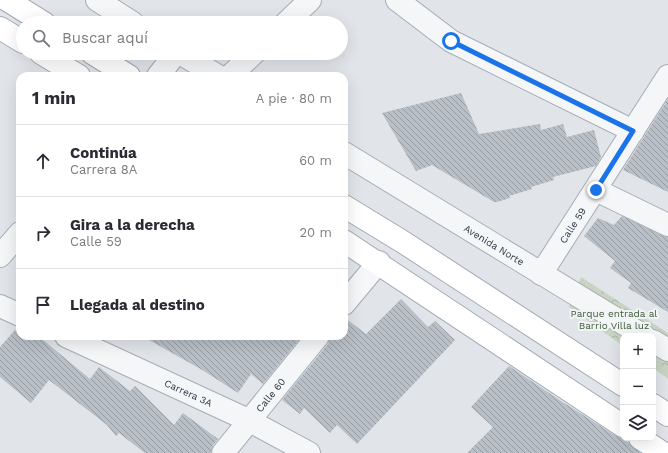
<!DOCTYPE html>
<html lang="es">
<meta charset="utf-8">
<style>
body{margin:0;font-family:"Work Sans",sans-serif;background:#f7f7f7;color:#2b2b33}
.controls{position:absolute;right:12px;bottom:12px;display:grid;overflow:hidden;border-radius:8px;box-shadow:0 4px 16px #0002}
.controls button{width:36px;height:36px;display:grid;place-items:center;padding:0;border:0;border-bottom:1px solid #e1e1e2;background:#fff;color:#2b2b33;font:20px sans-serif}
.stop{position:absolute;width:12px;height:12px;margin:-9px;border:3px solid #1a73e8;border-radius:50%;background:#fff}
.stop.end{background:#1a73e8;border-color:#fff;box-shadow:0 1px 4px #0008}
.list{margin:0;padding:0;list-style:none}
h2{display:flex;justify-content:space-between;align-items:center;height:52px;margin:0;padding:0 16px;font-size:17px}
h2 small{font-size:13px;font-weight:400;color:#7c7c81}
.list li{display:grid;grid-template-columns:26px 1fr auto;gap:12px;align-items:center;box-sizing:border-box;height:72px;padding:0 16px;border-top:1px solid #e1e1e2}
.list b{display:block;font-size:15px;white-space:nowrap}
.list p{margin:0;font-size:13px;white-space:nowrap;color:#7c7c81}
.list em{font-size:13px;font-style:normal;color:#7c7c81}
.icon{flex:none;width:22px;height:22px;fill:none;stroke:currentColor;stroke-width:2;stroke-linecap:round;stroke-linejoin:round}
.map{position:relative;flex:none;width:668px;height:453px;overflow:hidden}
.search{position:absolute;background:#fff;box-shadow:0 4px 16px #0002;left:16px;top:16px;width:332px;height:44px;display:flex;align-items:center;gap:10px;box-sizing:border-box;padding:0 14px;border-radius:22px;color:#7c7c81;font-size:15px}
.panel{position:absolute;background:#fff;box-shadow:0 4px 16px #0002;left:16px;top:72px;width:332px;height:268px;border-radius:12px}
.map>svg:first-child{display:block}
.park{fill:url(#park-crowns)}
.building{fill:url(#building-back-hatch)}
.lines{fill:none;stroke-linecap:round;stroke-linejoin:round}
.street-casing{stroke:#a6adb4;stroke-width:24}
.primary-casing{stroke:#a0abb5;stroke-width:24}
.street{stroke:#f4f6f8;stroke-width:22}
.primary{stroke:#fff;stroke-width:22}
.route{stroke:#1a73e8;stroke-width:5}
.labels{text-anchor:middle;stroke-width:4;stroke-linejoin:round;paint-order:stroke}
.street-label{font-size:10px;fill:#293541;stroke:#f1f4f7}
.park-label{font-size:10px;fill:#425d37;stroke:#f1f4f7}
</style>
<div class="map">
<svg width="668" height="453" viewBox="0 0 668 453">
<defs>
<pattern id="park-crowns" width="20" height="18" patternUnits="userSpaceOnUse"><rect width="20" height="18" fill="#c8d3c2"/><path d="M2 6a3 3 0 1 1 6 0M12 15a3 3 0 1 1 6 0" fill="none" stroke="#acb6a8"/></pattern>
<pattern id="building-back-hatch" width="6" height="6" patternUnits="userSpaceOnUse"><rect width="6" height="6" fill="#b8bfc6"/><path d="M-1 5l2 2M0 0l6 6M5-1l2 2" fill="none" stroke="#969ca2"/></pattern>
</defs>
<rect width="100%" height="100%" fill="#e1e5ea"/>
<path class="park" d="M 581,277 L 668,333 L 668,379 L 653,368 L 653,336 L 623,336 L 623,346 L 569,307 Z"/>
<g class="building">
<path d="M 461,93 L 479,134 L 540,124 L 541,130 L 563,124 L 567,137 L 594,130 L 601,157 L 596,166 L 553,177 L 554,180 L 531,187 L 532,189 L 509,196 L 510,198 L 497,202 L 494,202 L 432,165 L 416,171 L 382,113 Z"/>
<path d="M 668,99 L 668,192 L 623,170 Z"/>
<path d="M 622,216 L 668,237 L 668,312 L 628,288 L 631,283 L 610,268 L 615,261 L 584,236 L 598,218 L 614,225 Z"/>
<path d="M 401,299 L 428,327 L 435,321 L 455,340 L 357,444 L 337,425 L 330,433 L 304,408 L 300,414 L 282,400 L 328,344 L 330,336 L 344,336 L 344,317 L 366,334 Z"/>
<path d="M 15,330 L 20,331 L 20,336 L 33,336 L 42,339 L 90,379 L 99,367 L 130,391 L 135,386 L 174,425 L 183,413 L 218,439 L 213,445 L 211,453 L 145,453 L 119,433 L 116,436 L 107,425 L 49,380 L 31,403 L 0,377 L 0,347 Z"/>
<path d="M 142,336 L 302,336 L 263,384 L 251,374 L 238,393 L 204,371 Z"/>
<path d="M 509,366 L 561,401 L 616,436 L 623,438 L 640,453 L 467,453 L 493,427 L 471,407 Z"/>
</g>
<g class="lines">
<g class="street-casing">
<g id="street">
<path d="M 97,0 L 133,23"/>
<path d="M 397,0 L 451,41 L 633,131"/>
<path d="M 286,23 L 310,0"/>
<path d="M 180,53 L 218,76"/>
<path d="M 158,76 L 176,53"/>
<path d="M 230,76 L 254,53"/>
<path id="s1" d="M 344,153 L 644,336"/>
<path d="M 596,190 L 668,225"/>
<path d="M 0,256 L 20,233"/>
<path id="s2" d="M 541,274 L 668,76"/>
<path d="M 344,304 L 379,262"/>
<path d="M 0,306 L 20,315"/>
<path id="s3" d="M 66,336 L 248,420 L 309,453"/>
<path d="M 653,341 L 668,350"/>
<path id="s4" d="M 223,453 L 318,336"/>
</g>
</g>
<g class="primary-casing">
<g id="primary">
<path d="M 7,0 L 44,23"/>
<path d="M 0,28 L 23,42"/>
<path d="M 41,53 L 79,76"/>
<path d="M 92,53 L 129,76"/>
<path d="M 344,206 L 403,242 L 623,385"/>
<path d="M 344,241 L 623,426"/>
<path d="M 653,405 L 668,415"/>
<path d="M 640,438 L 663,453"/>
</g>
</g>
<use href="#street" class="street"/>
<use href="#primary" class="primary"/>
</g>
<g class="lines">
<path class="route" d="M 451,41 L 633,131 L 596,190"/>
</g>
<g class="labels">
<g class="street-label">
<text dy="4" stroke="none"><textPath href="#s2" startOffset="58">Calle 59</textPath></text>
<text dy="4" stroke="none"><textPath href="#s1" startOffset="176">Avenida Norte</textPath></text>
<text dy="4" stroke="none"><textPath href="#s3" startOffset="135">Carrera 3A</textPath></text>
<text dy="4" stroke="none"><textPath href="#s4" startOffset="75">Calle 60</textPath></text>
</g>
<g class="park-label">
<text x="614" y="317">Parque entrada al<tspan x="614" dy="12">Barrio Villa luz</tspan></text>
</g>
</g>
</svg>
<div class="controls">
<button>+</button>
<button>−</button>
<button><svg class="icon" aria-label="layers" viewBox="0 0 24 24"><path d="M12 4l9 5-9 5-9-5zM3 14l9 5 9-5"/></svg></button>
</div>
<div class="stop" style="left:451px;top:41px"></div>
<div class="stop end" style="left:596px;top:190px"></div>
<div class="search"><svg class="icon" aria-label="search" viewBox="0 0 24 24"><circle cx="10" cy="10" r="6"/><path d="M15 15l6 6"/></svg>Buscar aquí</div>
<section class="panel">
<h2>1 min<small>A pie · 80 m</small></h2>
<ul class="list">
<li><svg class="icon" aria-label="ahead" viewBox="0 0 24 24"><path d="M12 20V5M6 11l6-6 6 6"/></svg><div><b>Continúa</b><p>Carrera 8A</p></div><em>60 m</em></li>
<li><svg class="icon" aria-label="right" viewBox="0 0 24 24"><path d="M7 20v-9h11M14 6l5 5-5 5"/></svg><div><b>Gira a la derecha</b><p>Calle 59</p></div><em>20 m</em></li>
<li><svg class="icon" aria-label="arrive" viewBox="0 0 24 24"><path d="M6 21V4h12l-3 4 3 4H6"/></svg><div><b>Llegada al destino</b></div></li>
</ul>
</section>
</div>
